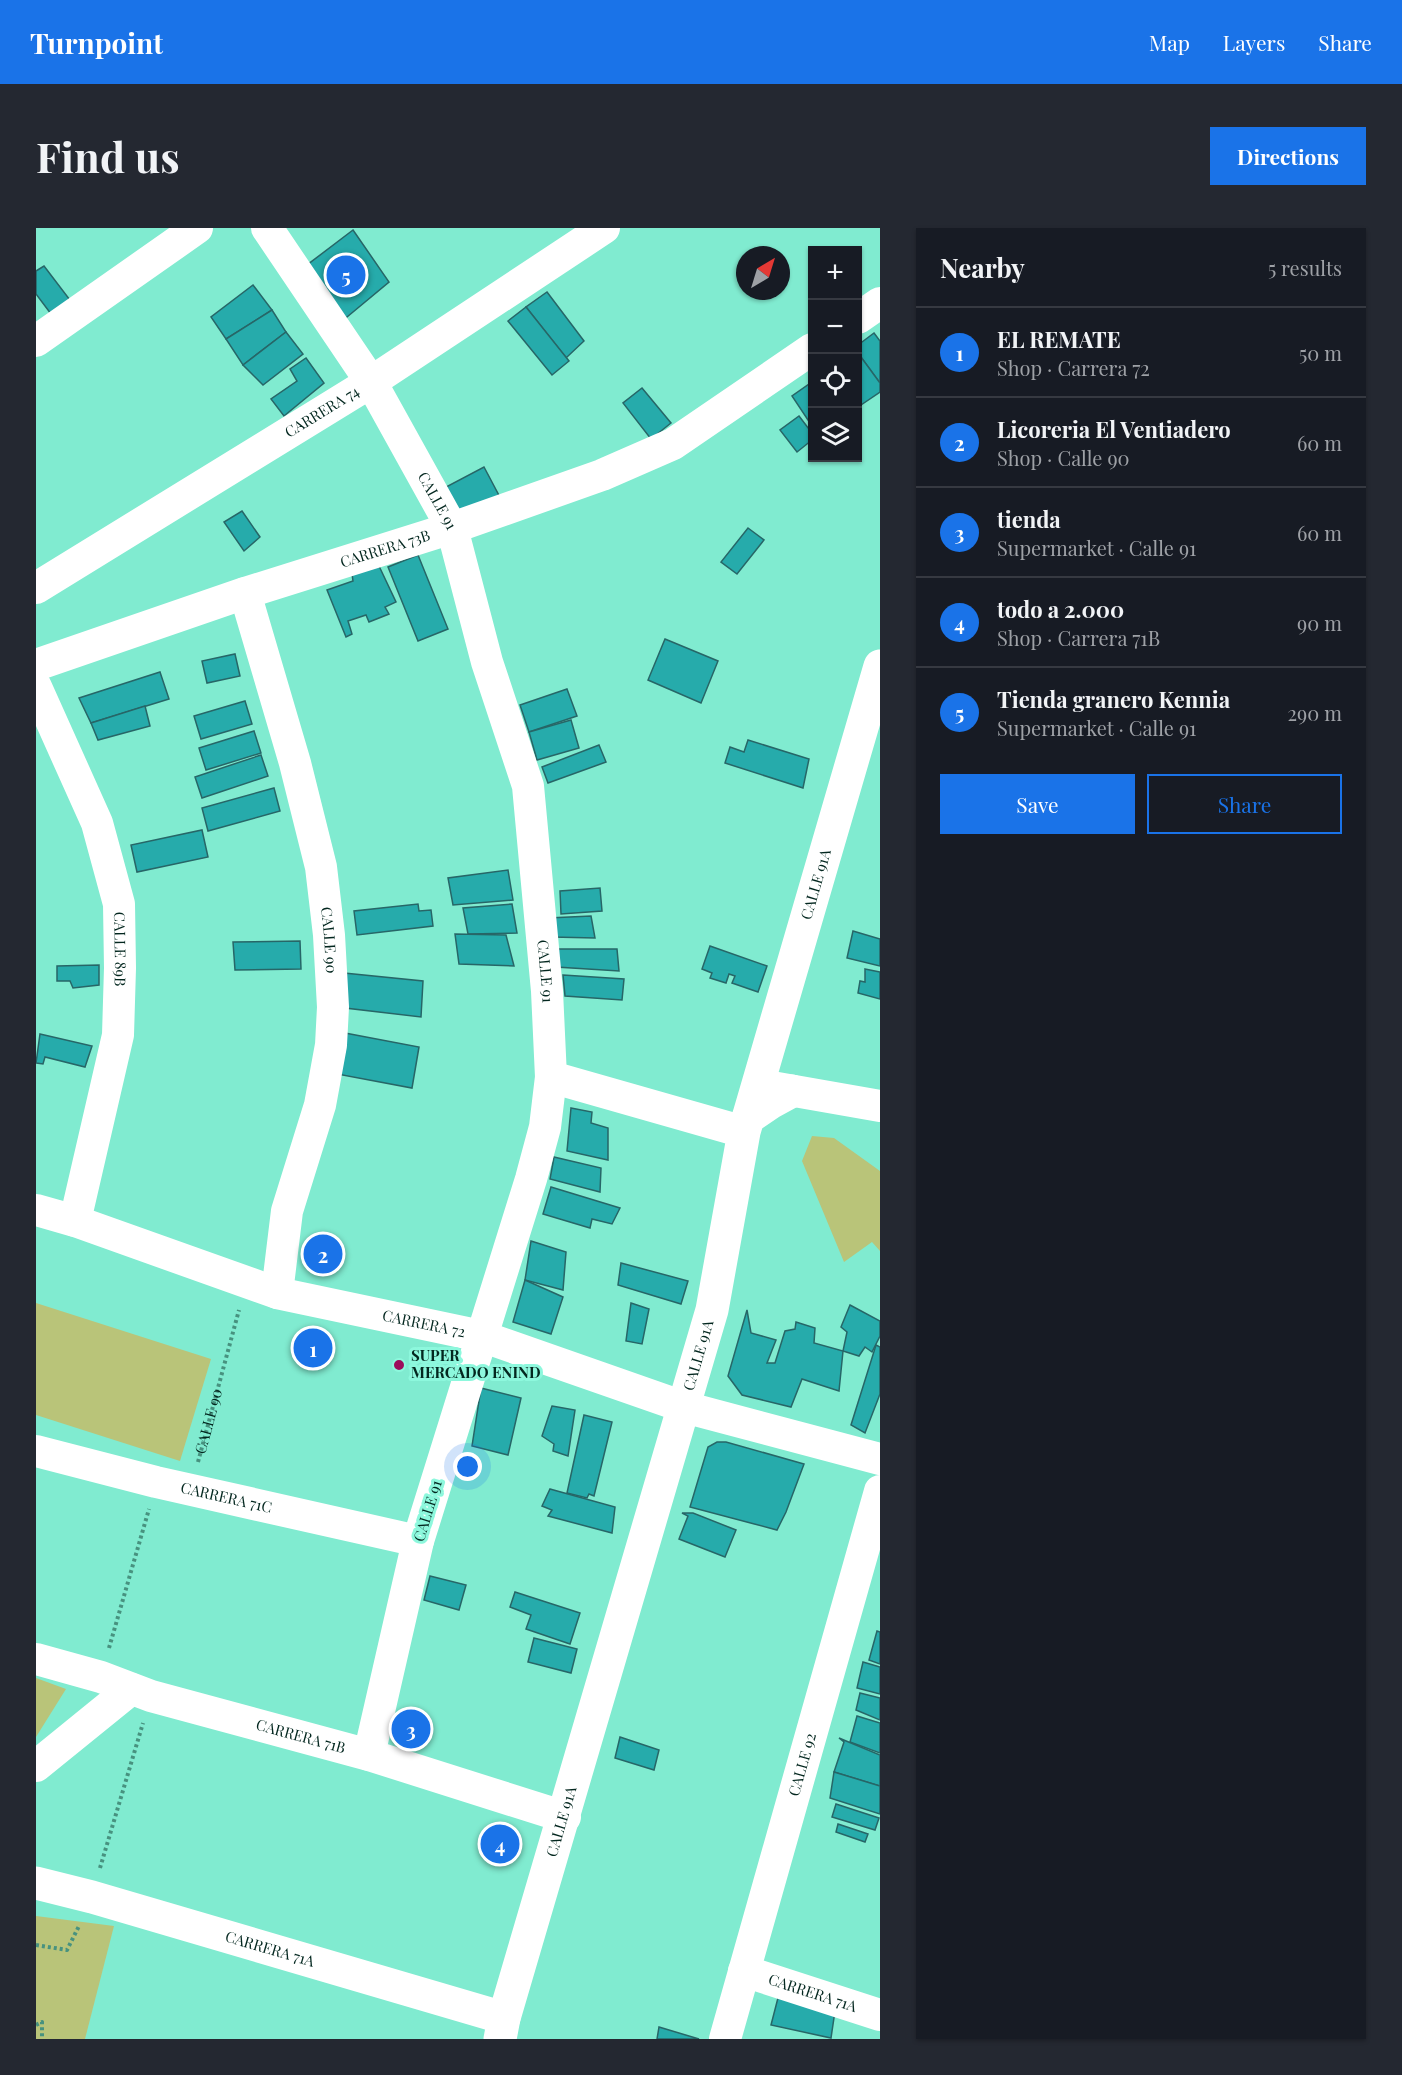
<!DOCTYPE html>
<meta charset="utf-8">
<style>
body{margin:0;font-family:"Playfair Display",serif;background:#242831;color:#f1f3f6}
.controls{position:absolute;right:18px;top:18px;display:grid;overflow:hidden;border-radius:0px;box-shadow:0 2px 4px #0004}
.controls button{width:54px;height:54px;display:grid;place-items:center;padding:0;border:0;border-bottom:2px solid #363941;background:#171b24;color:#f1f3f6;font:30px sans-serif}
.compass{position:absolute;left:700px;top:18px;width:54px;height:54px;border-radius:50%;background:#171b24;box-shadow:0 2px 4px #0004;rotate:38deg}
.you{position:absolute;left:432px;top:1239px;width:21px;height:21px;margin:-15px;border:4px solid #fff;border-radius:50%;background:#1a73e8;box-shadow:0 0 0 9px #1a73e833}
.badge{display:grid;place-items:center;width:39px;height:39px;border-radius:50%;background:#1a73e8;color:#fff;font-size:20px;font-weight:700}
.pin{position:absolute;translate:-50% -50%;border:3px solid #fff;box-shadow:0 2px 6px #0006}
.list{margin:0;padding:0;list-style:none}
h2{display:flex;justify-content:space-between;align-items:center;height:78px;margin:0;padding:0 24px;font-size:26px}
h2 small{font-size:20px;font-weight:400;color:#9ea1a6}
.list li{display:grid;grid-template-columns:39px 1fr auto;gap:18px;align-items:center;box-sizing:border-box;height:90px;padding:0 24px;border-top:2px solid #363941}
.list b{display:block;font-size:22px;white-space:nowrap}
.list p{margin:0;font-size:20px;white-space:nowrap;color:#9ea1a6}
.list em{font-size:20px;font-style:normal;color:#9ea1a6}
.actions{display:flex;gap:12px;padding:18px 24px}
.actions a{flex:1;padding:14px 0;border:2px solid #1a73e8;border-radius:0px;text-align:center;font-size:21px;color:#1a73e8}
.actions .main{background:#1a73e8;color:#fff}
.icon{flex:none;width:33px;height:33px;fill:none;stroke:currentColor;stroke-width:2;stroke-linecap:round;stroke-linejoin:round}
.map{position:relative;flex:none;width:844px;height:1811px;overflow:hidden;border-radius:0px}
header{display:flex;align-items:center;gap:36px;box-sizing:border-box;height:84px;padding:0 30px;background:#1a73e8;color:#fff}
header strong{font-size:28px}
nav{display:flex;gap:33px;margin-inline-start:auto;font-size:21px}
.intro{display:flex;align-items:center;justify-content:space-between;box-sizing:border-box;height:144px;padding:0 36px}
h1{margin:0;font-size:42px}
.button{padding:15px 27px;border-radius:0px;background:#1a73e8;color:#fff;font-size:21px;font-weight:700}
main{display:flex;gap:36px;padding:0 36px}
aside{flex:1;background:#171b24;border-radius:0px;box-shadow:0 2px 4px #0004}
.map>svg:first-child{display:block}
.green{fill:#b9c479}
.building{fill:#26abab;stroke:#276667;stroke-width:1.5}
.lines{fill:none;stroke-linecap:round;stroke-linejoin:round}
.path{stroke:#47927f;stroke-width:4;stroke-dasharray:3 3;stroke-linecap:butt}
.street{stroke:#fff;stroke-width:32}
.secondary{stroke:#fff;stroke-width:33}
.poi-dot{fill:#9c0d5b;stroke:#8df8dd;stroke-width:2}
.labels{text-anchor:middle;stroke-width:6;stroke-linejoin:round;paint-order:stroke}
.street-label{font-size:15px;fill:#03271f;stroke:#8df8dd}
.poi-label{font-size:15px;font-weight:bold;fill:#03271f;stroke:#8df8dd;text-anchor:start}
</style>
<header>
<strong>Turnpoint</strong>
<nav><a>Map</a><a>Layers</a><a>Share</a></nav>
</header>
<div class="intro"><h1>Find us</h1><a class="button">Directions</a></div>
<main>
<div class="map">
<svg width="844" height="1811" viewBox="0 0 844 1811">
<rect width="100%" height="100%" fill="#80ebd0"/>
<g class="green">
<path d="M 776,908 L 798,910 L 844,943 L 844,1023 L 836,1014 L 808,1034 L 766,933 Z"/>
<path d="M 0,1075 L 175,1131 L 144,1233 L 0,1187 Z"/>
<path d="M 0,1450 L 30,1461 L 0,1509 Z"/>
<path d="M 0,1688 L 78,1698 L 49,1811 L 0,1811 Z"/>
</g>
<g class="building">
<path d="M 317,2 L 353,54 L 305,94 L 267,40 Z"/>
<path d="M 8,38 L 34,72 L 15,86 L 0,66 L 0,43 Z"/>
<path d="M 217,57 L 236,82 L 190,111 L 175,89 Z"/>
<path d="M 511,64 L 548,113 L 530,130 L 490,79 Z"/>
<path d="M 490,79 L 533,133 L 516,147 L 472,93 Z"/>
<path d="M 236,82 L 250,104 L 207,137 L 190,111 Z"/>
<path d="M 250,104 L 267,126 L 227,157 L 207,137 Z"/>
<path d="M 838,105 L 844,113 L 844,155 L 822,125 L 822,117 Z"/>
<path d="M 822,125 L 844,155 L 844,164 L 825,177 L 822,171 Z"/>
<path d="M 270,130 L 288,155 L 248,188 L 235,171 L 261,153 L 254,141 Z"/>
<path d="M 776,154 L 776,198 L 756,168 Z"/>
<path d="M 606,160 L 635,195 L 615,211 L 587,175 Z"/>
<path d="M 763,188 L 776,205 L 776,212 L 761,224 L 744,202 Z"/>
<path d="M 448,239 L 467,275 L 428,294 L 410,259 Z"/>
<path d="M 206,283 L 224,309 L 208,323 L 188,294 Z"/>
<path d="M 712,300 L 728,312 L 701,346 L 685,334 Z"/>
<path d="M 382,327 L 412,401 L 382,413 L 352,339 Z"/>
<path d="M 343,338 L 360,374 L 349,379 L 353,386 L 333,394 L 330,387 L 312,393 L 316,406 L 310,409 L 291,362 L 317,353 L 316,346 Z"/>
<path d="M 629,411 L 682,433 L 665,475 L 612,452 Z"/>
<path d="M 199,426 L 204,448 L 171,455 L 166,433 Z"/>
<path d="M 124,444 L 133,471 L 55,495 L 43,470 Z"/>
<path d="M 531,461 L 541,488 L 493,504 L 484,477 Z"/>
<path d="M 209,473 L 216,496 L 165,511 L 158,488 Z"/>
<path d="M 109,478 L 114,498 L 62,512 L 55,495 Z"/>
<path d="M 535,492 L 543,520 L 501,532 L 493,504 Z"/>
<path d="M 218,503 L 225,525 L 170,542 L 163,520 Z"/>
<path d="M 712,512 L 773,531 L 767,560 L 689,535 L 694,519 L 708,524 Z"/>
<path d="M 563,517 L 570,534 L 512,555 L 506,539 Z"/>
<path d="M 225,527 L 232,548 L 166,570 L 159,549 Z"/>
<path d="M 238,560 L 244,583 L 172,603 L 166,580 Z"/>
<path d="M 166,602 L 172,629 L 101,644 L 95,617 Z"/>
<path d="M 472,642 L 477,672 L 417,677 L 412,650 Z"/>
<path d="M 564,660 L 566,683 L 525,686 L 524,663 Z"/>
<path d="M 382,676 L 383,683 L 395,682 L 397,698 L 321,707 L 318,683 Z"/>
<path d="M 476,676 L 481,705 L 432,706 L 427,680 Z"/>
<path d="M 555,688 L 559,710 L 516,709 L 512,690 Z"/>
<path d="M 817,703 L 844,711 L 844,738 L 811,730 Z"/>
<path d="M 419,706 L 470,707 L 478,738 L 423,736 Z"/>
<path d="M 264,713 L 265,741 L 199,742 L 197,714 Z"/>
<path d="M 674,718 L 731,738 L 722,764 L 696,755 L 699,748 L 693,746 L 690,755 L 674,750 L 676,745 L 666,741 Z"/>
<path d="M 519,721 L 581,721 L 583,743 L 520,739 Z"/>
<path d="M 63,737 L 63,757 L 37,760 L 34,753 L 21,753 L 21,738 Z"/>
<path d="M 829,741 L 844,744 L 844,771 L 822,765 L 824,753 L 829,754 Z"/>
<path d="M 308,745 L 387,753 L 385,789 L 309,780 Z"/>
<path d="M 527,747 L 588,751 L 586,772 L 529,768 Z"/>
<path d="M 309,805 L 383,819 L 376,860 L 301,846 Z"/>
<path d="M 4,806 L 56,818 L 49,839 L 9,829 L 7,836 L 0,835 Z"/>
<path d="M 535,880 L 556,884 L 555,895 L 572,900 L 572,932 L 531,923 Z"/>
<path d="M 518,929 L 565,940 L 564,964 L 514,951 Z"/>
<path d="M 515,959 L 584,980 L 576,996 L 556,991 L 554,1000 L 507,986 Z"/>
<path d="M 495,1013 L 530,1024 L 527,1062 L 489,1052 Z"/>
<path d="M 585,1035 L 652,1053 L 645,1076 L 582,1057 Z"/>
<path d="M 489,1052 L 527,1069 L 515,1106 L 477,1094 Z"/>
<path d="M 595,1075 L 613,1081 L 606,1116 L 590,1113 Z"/>
<path d="M 814,1077 L 844,1093 L 844,1108 L 836,1124 L 829,1119 L 823,1128 L 807,1123 L 811,1104 L 805,1099 Z"/>
<path d="M 711,1082 L 715,1105 L 740,1112 L 731,1135 L 739,1135 L 749,1103 L 759,1101 L 760,1094 L 779,1100 L 778,1115 L 807,1123 L 803,1163 L 766,1151 L 755,1179 L 706,1167 L 692,1148 Z"/>
<path d="M 840,1117 L 844,1119 L 844,1166 L 829,1205 L 815,1197 Z"/>
<path d="M 445,1160 L 485,1170 L 472,1227 L 436,1218 Z"/>
<path d="M 516,1178 L 539,1182 L 532,1228 L 517,1223 L 518,1216 L 506,1208 Z"/>
<path d="M 548,1187 L 576,1194 L 558,1268 L 553,1266 L 551,1270 L 531,1265 Z"/>
<path d="M 681,1214 L 690,1214 L 768,1236 L 750,1284 L 741,1302 L 654,1279 L 672,1219 Z"/>
<path d="M 514,1261 L 579,1279 L 576,1305 L 512,1288 L 516,1282 L 506,1278 Z"/>
<path d="M 646,1285 L 657,1285 L 700,1302 L 689,1329 L 643,1311 L 652,1288 Z"/>
<path d="M 394,1348 L 430,1357 L 423,1382 L 388,1372 Z"/>
<path d="M 479,1364 L 544,1385 L 534,1416 L 490,1401 L 495,1387 L 474,1379 Z"/>
<path d="M 841,1403 L 844,1404 L 844,1436 L 833,1432 Z"/>
<path d="M 498,1410 L 541,1421 L 535,1445 L 492,1434 Z"/>
<path d="M 827,1434 L 844,1439 L 844,1466 L 821,1460 Z"/>
<path d="M 824,1465 L 844,1470 L 844,1492 L 820,1482 Z"/>
<path d="M 821,1488 L 844,1495 L 844,1525 L 814,1514 Z"/>
<path d="M 584,1509 L 623,1522 L 618,1542 L 579,1530 Z"/>
<path d="M 803,1510 L 844,1527 L 844,1558 L 798,1544 L 808,1514 Z"/>
<path d="M 798,1544 L 844,1558 L 844,1586 L 794,1570 Z"/>
<path d="M 800,1576 L 843,1590 L 839,1602 L 796,1589 Z"/>
<path d="M 802,1596 L 832,1606 L 829,1614 L 800,1604 Z"/>
<path d="M 743,1766 L 799,1783 L 795,1810 L 735,1797 Z"/>
<path d="M 623,1799 L 663,1811 L 621,1811 Z"/>
</g>
<g class="lines">
<g class="path">
<path id="s1" d="M 162,1234 L 203,1082"/>
<path d="M 73,1420 L 113,1281"/>
<path d="M 64,1640 L 107,1495"/>
<path d="M 0,1717 L 31,1722 L 43,1698"/>
<path d="M 0,1797 L 6,1794 L 6,1811"/>
</g>
<g class="street">
<path id="s2" d="M 231,0 L 335,154 L 416,300 L 451,434 L 492,558 L 511,763 L 515,849 L 509,899 L 495,951 L 382,1313 L 333,1527"/>
<path d="M 822,90 L 844,75"/>
<path d="M 0,113 L 161,0"/>
<path id="s3" d="M 0,360 L 335,154 L 568,0"/>
<path id="s4" d="M 209,365 L 259,535 L 285,639 L 293,707 L 297,779 L 295,817 L 284,877 L 251,983 L 241,1065"/>
<path id="s5" d="M 0,437 L 209,365 L 416,300 L 566,247 L 637,216 L 776,121"/>
<path id="s6" d="M 0,459 L 61,595 L 83,676 L 84,740 L 82,807 L 39,993"/>
<path d="M 515,849 L 708,904"/>
<path d="M 730,858 L 844,878"/>
<path id="s7" d="M 0,982 L 39,993 L 241,1065 L 445,1108 L 648,1179 L 844,1231"/>
<path id="s8" d="M 0,1223 L 120,1254 L 382,1313"/>
<path id="s9" d="M 0,1431 L 65,1449 L 115,1468 L 333,1527 L 529,1589"/>
<path d="M 0,1538 L 95,1461"/>
<path id="s10" d="M 708,1743 L 844,1787"/>
<path id="s11" d="M 689,1811 L 844,1263"/>
</g>
<g class="secondary">
<path d="M 712,890 L 734,875 L 756,863"/>
<path id="s12" d="M 0,1655 L 56,1669 L 468,1790"/>
<path id="s13" d="M 464,1811 L 468,1790 L 676,1082 L 708,904 L 844,438"/>
</g>
</g>
<circle class="poi-dot" cx="363" cy="1137" r="6"/>
<g class="labels">
<g class="street-label">
<text dy="5" stroke="none"><textPath href="#s3" startOffset="336">CARRERA 74</textPath></text>
<text dy="5" stroke="none"><textPath href="#s2" startOffset="322">CALLE 91</textPath></text>
<text dy="5" stroke="none"><textPath href="#s5" startOffset="368">CARRERA 73B</textPath></text>
<text dy="5" stroke="none"><textPath href="#s13" startOffset="1198">CALLE 91A</textPath></text>
<text dy="5" stroke="none"><textPath href="#s4" startOffset="358">CALLE 90</textPath></text>
<text dy="5" stroke="none"><textPath href="#s6" startOffset="278">CALLE 89B</textPath></text>
<text dy="5" stroke="none"><textPath href="#s2" startOffset="808">CALLE 91</textPath></text>
<text dy="5" stroke="none"><textPath href="#s7" startOffset="405">CARRERA 72</textPath></text>
<text dy="5" stroke="none"><textPath href="#s13" startOffset="712">CALLE 91A</textPath></text>
<text dy="5" stroke="none"><textPath href="#s1" startOffset="42">CALLE 90</textPath></text>
<text dy="5" stroke="none"><textPath href="#s8" startOffset="196">CARRERA 71C</textPath></text>
<text transform="translate(392 1283) rotate(-73)" y="5">CALLE 91</text>
<text dy="5" stroke="none"><textPath href="#s9" startOffset="276">CARRERA 71B</textPath></text>
<text dy="5" stroke="none"><textPath href="#s11" startOffset="285">CALLE 92</textPath></text>
<text dy="5" stroke="none"><textPath href="#s13" startOffset="226">CALLE 91A</textPath></text>
<text dy="5" stroke="none"><textPath href="#s12" startOffset="243">CARRERA 71A</textPath></text>
<text dy="5" stroke="none"><textPath href="#s10" startOffset="72">CARRERA 71A</textPath></text>
</g>
<g class="poi-label">
<text x="375" y="1133">SUPER<tspan x="375" dy="17">MERCADO ENIND</tspan></text>
</g>
</g>
</svg>
<div class="controls">
<button>+</button>
<button>−</button>
<button><svg class="icon" aria-label="locate" viewBox="0 0 24 24"><circle cx="12" cy="12" r="6"/><path d="M12 2v4M12 18v4M2 12h4M18 12h4"/></svg></button>
<button><svg class="icon" aria-label="layers" viewBox="0 0 24 24"><path d="M12 4l9 5-9 5-9-5zM3 14l9 5 9-5"/></svg></button>
</div>
<svg class="compass" viewBox="-18 -18 36 36"><path d="M0-13l5 13h-10z" fill="#e53935"/><path d="M0 13l5-13h-10z" fill="#9ea1a6"/></svg>
<div class="you"></div>
<div class="pin badge" style="left:277px;top:1120px">1</div>
<div class="pin badge" style="left:287px;top:1026px">2</div>
<div class="pin badge" style="left:375px;top:1501px">3</div>
<div class="pin badge" style="left:464px;top:1616px">4</div>
<div class="pin badge" style="left:310px;top:47px">5</div>
</div>
<aside>
<h2>Nearby<small>5 results</small></h2>
<ul class="list">
<li><span class="badge">1</span><div><b>EL REMATE</b><p>Shop · Carrera 72</p></div><em>50 m</em></li>
<li><span class="badge">2</span><div><b>Licoreria El Ventiadero</b><p>Shop · Calle 90</p></div><em>60 m</em></li>
<li><span class="badge">3</span><div><b>tienda</b><p>Supermarket · Calle 91</p></div><em>60 m</em></li>
<li><span class="badge">4</span><div><b>todo a 2.000</b><p>Shop · Carrera 71B</p></div><em>90 m</em></li>
<li><span class="badge">5</span><div><b>Tienda granero Kennia</b><p>Supermarket · Calle 91</p></div><em>290 m</em></li>
</ul>
<div class="actions"><a class="main">Save</a><a>Share</a></div>
</aside>
</main>
